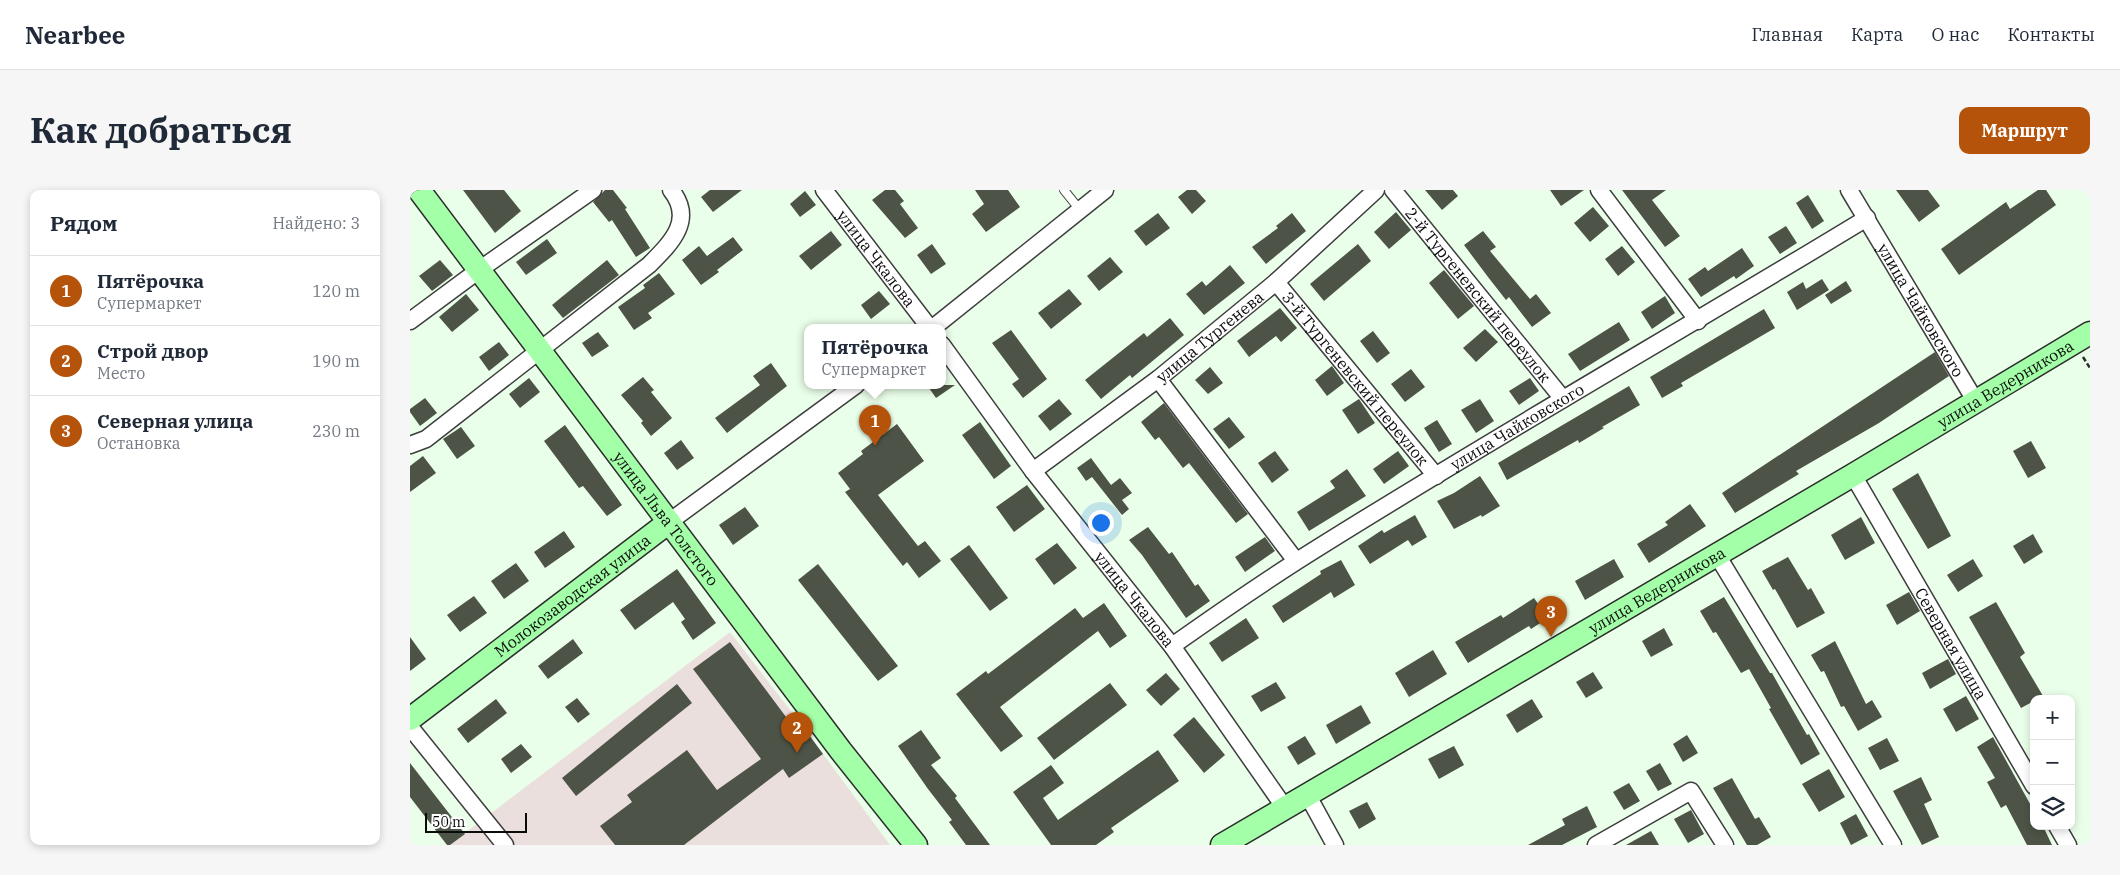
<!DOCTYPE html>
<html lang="ru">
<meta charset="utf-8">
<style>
body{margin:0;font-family:"IBM Plex Serif",serif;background:#f6f6f7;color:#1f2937}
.controls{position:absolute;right:15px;bottom:15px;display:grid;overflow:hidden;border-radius:10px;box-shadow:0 2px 8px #0003}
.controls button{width:45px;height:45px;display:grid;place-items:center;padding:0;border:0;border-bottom:1px solid #e0e1e3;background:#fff;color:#1f2937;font:25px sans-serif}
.scale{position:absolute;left:15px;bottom:12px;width:102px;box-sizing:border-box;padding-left:5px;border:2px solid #0b0b0b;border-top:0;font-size:14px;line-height:18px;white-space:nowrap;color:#0b0b0b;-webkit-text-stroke:4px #fff;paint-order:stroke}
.you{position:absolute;left:690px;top:332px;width:18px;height:18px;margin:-12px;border:4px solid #fff;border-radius:50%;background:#1a73e8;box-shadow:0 0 0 8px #1a73e833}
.badge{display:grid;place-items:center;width:32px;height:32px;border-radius:50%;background:#b45309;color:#fff;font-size:16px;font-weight:700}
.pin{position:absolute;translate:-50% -41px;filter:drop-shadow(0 1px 2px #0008)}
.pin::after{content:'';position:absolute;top:26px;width:18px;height:15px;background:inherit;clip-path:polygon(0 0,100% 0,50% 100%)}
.popup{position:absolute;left:394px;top:134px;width:142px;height:65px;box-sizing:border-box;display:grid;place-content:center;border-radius:10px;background:#fff;filter:drop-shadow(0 1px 4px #0005);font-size:16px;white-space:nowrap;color:#747a83}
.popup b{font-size:19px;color:#1f2937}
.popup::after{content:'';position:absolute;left:50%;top:100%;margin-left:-10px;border:10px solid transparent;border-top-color:#fff}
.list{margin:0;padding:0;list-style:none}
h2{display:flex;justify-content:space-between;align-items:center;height:65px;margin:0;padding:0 20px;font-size:21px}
h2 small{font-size:16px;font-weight:400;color:#747a83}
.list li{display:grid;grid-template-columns:32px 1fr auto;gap:15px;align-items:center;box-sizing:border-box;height:70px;padding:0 20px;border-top:1px solid #e0e1e3}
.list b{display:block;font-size:19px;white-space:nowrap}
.list p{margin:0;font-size:16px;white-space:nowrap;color:#747a83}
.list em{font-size:16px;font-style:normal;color:#747a83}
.icon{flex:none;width:28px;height:28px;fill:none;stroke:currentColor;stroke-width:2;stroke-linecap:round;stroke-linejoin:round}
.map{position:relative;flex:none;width:1680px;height:655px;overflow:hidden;border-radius:10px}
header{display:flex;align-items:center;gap:30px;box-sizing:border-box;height:70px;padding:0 25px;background:#fff;border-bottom:1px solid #e0e1e3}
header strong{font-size:24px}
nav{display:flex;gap:28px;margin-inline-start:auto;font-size:18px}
.intro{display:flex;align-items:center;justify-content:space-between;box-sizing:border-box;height:120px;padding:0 30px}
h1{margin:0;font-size:35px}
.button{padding:12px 22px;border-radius:10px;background:#b45309;color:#fff;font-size:18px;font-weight:700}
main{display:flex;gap:30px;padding:0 30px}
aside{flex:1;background:#fff;border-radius:10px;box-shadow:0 2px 8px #0003}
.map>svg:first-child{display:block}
.industrial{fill:#ebdfde}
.building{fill:#4d5447}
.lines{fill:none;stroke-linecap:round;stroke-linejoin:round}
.lane-casing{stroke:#3e3e3e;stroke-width:10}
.street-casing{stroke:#3e3e3e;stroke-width:19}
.secondary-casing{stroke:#2d2d2d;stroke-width:25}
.path{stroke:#2d2d2d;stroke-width:2.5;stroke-dasharray:5 2.5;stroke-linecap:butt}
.lane{stroke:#fff;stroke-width:8}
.street{stroke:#fff;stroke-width:16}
.secondary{stroke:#a4ffa9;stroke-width:22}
.labels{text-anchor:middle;stroke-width:5;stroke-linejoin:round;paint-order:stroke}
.street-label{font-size:16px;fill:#0b0b0b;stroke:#fff}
</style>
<header>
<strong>Nearbee</strong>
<nav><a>Главная</a><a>Карта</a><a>О нас</a><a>Контакты</a></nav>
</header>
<div class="intro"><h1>Как добраться</h1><a class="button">Маршрут</a></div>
<main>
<aside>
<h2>Рядом<small>Найдено: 3</small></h2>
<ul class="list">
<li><span class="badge">1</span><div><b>Пятёрочка</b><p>Супермаркет</p></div><em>120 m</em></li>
<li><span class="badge">2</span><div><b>Строй двор</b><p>Место</p></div><em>190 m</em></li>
<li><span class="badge">3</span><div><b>Северная улица</b><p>Остановка</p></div><em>230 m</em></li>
</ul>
</aside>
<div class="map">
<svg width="1680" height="655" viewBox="0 0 1680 655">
<rect width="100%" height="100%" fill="#eaffe9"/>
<path class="industrial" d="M 320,442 L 394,538 L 480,655 L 39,655 Z"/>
<g class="building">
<path d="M 53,0 L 94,0 L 111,21 L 85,43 Z"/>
<path d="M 195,0 L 203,0 L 217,18 L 215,19 L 240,58 L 226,67 L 202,30 L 199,32 L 183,12 Z"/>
<path d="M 300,0 L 332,0 L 303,22 L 291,7 Z"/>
<path d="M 475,0 L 485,0 L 494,11 L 490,14 L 508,38 L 495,48 L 462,10 Z"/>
<path d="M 565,0 L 598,0 L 610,17 L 576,42 L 562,24 L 574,14 Z"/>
<path d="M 777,0 L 786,0 L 796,11 L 782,24 L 768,7 Z"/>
<path d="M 1015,0 L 1043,0 L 1048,6 L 1032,20 Z"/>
<path d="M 1140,0 L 1174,0 L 1151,16 Z"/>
<path d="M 1212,0 L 1256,0 L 1242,10 L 1270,46 L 1255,57 Z"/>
<path d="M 1486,0 L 1518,0 L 1530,16 L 1509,32 Z"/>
<path d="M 1628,0 L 1636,0 L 1646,15 L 1549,85 L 1531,59 L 1596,12 L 1600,19 Z"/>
<path d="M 395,1 L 406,15 L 390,27 L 380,14 Z"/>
<path d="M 1398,5 L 1414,31 L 1402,39 L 1386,13 Z"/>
<path d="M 1183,17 L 1199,36 L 1180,52 L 1164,33 Z"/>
<path d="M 986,22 L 1001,40 L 979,59 L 964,42 Z"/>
<path d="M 748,23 L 760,38 L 736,56 L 724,41 Z"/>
<path d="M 882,23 L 896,41 L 856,74 L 842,57 L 868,38 L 866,36 Z"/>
<path d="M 1376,36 L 1387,53 L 1370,64 L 1358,47 Z"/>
<path d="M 421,41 L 432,55 L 401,80 L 389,66 Z"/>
<path d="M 1073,41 L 1086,57 L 1080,61 L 1120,109 L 1126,104 L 1141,123 L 1122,137 L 1099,107 L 1096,110 L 1078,87 L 1054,55 Z"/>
<path d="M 323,47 L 333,60 L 307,80 L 309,82 L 291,95 L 272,70 L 289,56 L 297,66 Z"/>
<path d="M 137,49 L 147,63 L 116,85 L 106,72 Z"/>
<path d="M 522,54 L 536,74 L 521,84 L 507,65 Z"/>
<path d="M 948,54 L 961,71 L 914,111 L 900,94 Z"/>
<path d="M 1212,56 L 1225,72 L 1208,86 L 1195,69 Z"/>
<path d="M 1332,58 L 1344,76 L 1326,89 L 1324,86 L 1291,107 L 1278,89 L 1295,77 L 1298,81 Z"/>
<path d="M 700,67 L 713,82 L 689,101 L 677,86 Z"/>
<path d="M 30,70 L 43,85 L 22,101 L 9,86 Z"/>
<path d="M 197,70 L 209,85 L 153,128 L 142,115 Z"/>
<path d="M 820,75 L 835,93 L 794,125 L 776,104 L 792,91 L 796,96 Z"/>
<path d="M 1034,80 L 1064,116 L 1048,129 L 1019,93 Z"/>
<path d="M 249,83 L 265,104 L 238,123 L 242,128 L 224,140 L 208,117 L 235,98 L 233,95 Z"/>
<path d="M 1412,89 L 1419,100 L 1387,120 L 1377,102 L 1393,92 L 1396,99 Z"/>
<path d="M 1436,91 L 1442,101 L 1421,114 L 1415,105 Z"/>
<path d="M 659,99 L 672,114 L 641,139 L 628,123 Z"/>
<path d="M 469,101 L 480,114 L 461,129 L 451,115 Z"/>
<path d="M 56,104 L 69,120 L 42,142 L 29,127 Z"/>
<path d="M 1255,106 L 1265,123 L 1242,139 L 1231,122 Z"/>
<path d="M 870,118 L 887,138 L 871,152 L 866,146 L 839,167 L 827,151 Z"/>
<path d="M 1354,119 L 1365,138 L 1271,193 L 1273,196 L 1252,208 L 1240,187 Z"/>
<path d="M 760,128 L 774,145 L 722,188 L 720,185 L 691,209 L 675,190 L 734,143 L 737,147 Z"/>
<path d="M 1209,132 L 1220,150 L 1170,181 L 1158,164 Z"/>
<path d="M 1075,139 L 1088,152 L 1066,172 L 1053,158 Z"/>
<path d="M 601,140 L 637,189 L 613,208 L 602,194 L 609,189 L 582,153 Z"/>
<path d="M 963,141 L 980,163 L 967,173 L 950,151 Z"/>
<path d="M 188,142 L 199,156 L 182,167 L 172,153 Z"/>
<path d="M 89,152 L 99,165 L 79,181 L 69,167 Z"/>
<path d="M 1525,162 L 1539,186 L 1469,233 L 1386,281 L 1389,284 L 1325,323 L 1312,303 Z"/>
<path d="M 361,173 L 377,196 L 317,243 L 305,228 L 350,195 L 343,186 Z"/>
<path d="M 922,176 L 934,193 L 917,206 L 905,190 Z"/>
<path d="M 800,177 L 813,193 L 798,204 L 785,190 Z"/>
<path d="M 1001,179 L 1015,197 L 995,212 L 981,194 Z"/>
<path d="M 233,187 L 244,200 L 241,202 L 262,228 L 241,246 L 231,233 L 233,231 L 211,205 Z"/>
<path d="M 119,188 L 130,202 L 110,218 L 99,204 Z"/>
<path d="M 1120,188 L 1129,201 L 1109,215 L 1099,201 Z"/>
<path d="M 517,195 L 545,195 L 526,208 Z"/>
<path d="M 1219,196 L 1230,215 L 1192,237 L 1194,238 L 1169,253 L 1168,250 L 1097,290 L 1088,273 Z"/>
<path d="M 15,208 L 27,223 L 10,236 L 0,222 L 0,219 Z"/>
<path d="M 649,209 L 662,224 L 640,241 L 628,226 Z"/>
<path d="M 949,209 L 965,233 L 948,244 L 932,220 Z"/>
<path d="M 1070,209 L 1084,231 L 1066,243 L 1051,220 Z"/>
<path d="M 754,213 L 838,324 L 826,333 L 779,273 L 773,278 L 749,247 L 745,250 L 731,232 Z"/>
<path d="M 819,227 L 835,247 L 819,259 L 803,239 Z"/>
<path d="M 1027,230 L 1042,254 L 1029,262 L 1014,238 Z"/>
<path d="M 570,232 L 601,276 L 584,289 L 552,245 Z"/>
<path d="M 487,234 L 514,271 L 468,305 L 508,356 L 515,351 L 531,371 L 509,388 L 497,372 L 493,376 L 435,302 L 440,299 L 428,283 L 453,264 L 451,261 Z"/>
<path d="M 155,235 L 212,315 L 197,326 L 173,296 L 169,298 L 134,251 Z"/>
<path d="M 51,237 L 65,256 L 47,269 L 33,249 Z"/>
<path d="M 271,250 L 284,268 L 267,280 L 254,263 Z"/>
<path d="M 1621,251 L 1636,278 L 1618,288 L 1603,261 Z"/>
<path d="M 865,261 L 879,280 L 862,293 L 848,273 Z"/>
<path d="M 988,261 L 999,276 L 974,294 L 963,279 Z"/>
<path d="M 13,266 L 26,283 L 0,302 L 0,276 Z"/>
<path d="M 681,268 L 701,295 L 710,288 L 722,303 L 712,310 L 719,319 L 712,325 L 682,287 L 676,291 L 667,278 Z"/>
<path d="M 937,279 L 956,306 L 899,341 L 887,322 L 925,298 L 920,291 Z"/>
<path d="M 1508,283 L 1541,346 L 1518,359 L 1482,299 Z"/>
<path d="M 1070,286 L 1090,316 L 1072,327 L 1071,325 L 1044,339 L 1027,311 L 1044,303 Z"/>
<path d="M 617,295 L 635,319 L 604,342 L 586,317 Z"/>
<path d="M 1280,314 L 1296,336 L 1239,373 L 1227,354 L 1258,335 L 1255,332 Z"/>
<path d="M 335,317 L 349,336 L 323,355 L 309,335 Z"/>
<path d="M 1005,325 L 1017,347 L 1002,356 L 998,350 L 960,374 L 948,356 L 972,340 L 974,343 Z"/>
<path d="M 1451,327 L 1465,353 L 1435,370 L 1421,345 Z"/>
<path d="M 738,337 L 759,364 L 762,362 L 785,396 L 788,394 L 800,411 L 776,428 L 732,365 L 719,350 Z"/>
<path d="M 154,341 L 165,357 L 135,378 L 124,362 Z"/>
<path d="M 1623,344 L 1633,362 L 1614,374 L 1603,356 Z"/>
<path d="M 855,347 L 865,361 L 835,382 L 825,367 Z"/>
<path d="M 647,353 L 667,378 L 644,395 L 625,369 Z"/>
<path d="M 559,355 L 598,408 L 580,421 L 540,369 Z"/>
<path d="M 1378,367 L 1398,400 L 1401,398 L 1415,423 L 1387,438 L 1365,399 L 1363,400 L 1352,381 Z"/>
<path d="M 1204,369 L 1214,387 L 1175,410 L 1165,391 Z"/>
<path d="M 1563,369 L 1573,386 L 1548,402 L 1537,385 Z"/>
<path d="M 931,370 L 945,395 L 924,408 L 921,402 L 873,433 L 862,416 L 911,384 L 910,381 Z"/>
<path d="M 106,373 L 119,391 L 94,409 L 81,391 Z"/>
<path d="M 408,374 L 488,476 L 468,491 L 388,390 Z"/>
<path d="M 267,379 L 306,433 L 283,450 L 271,432 L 275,429 L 263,412 L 225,440 L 210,420 Z"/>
<path d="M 1499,402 L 1510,421 L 1487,435 L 1476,415 Z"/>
<path d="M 64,406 L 77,423 L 50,442 L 37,425 Z"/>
<path d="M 1314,407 L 1360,483 L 1362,483 L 1397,545 L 1399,544 L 1410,564 L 1391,575 L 1359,519 L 1361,518 L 1339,479 L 1331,483 L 1306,442 L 1303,443 L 1290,421 Z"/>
<path d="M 1124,408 L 1138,428 L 1121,439 L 1119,436 L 1058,473 L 1045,452 L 1091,425 L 1093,428 Z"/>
<path d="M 1586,412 L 1615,463 L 1610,467 L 1633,506 L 1624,509 L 1624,511 L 1611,518 L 1559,427 Z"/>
<path d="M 694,413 L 717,446 L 700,458 L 688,441 L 590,517 L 613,546 L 591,562 L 546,504 L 576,481 L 578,484 L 665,418 L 673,428 Z"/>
<path d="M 836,428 L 849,448 L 812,472 L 799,453 Z"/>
<path d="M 1254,438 L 1263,455 L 1241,467 L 1232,451 Z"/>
<path d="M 0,447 L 16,469 L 0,481 Z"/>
<path d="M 163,449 L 173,463 L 138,489 L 128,476 Z"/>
<path d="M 1425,451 L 1456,514 L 1462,510 L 1472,527 L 1448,541 L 1434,516 L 1431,517 L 1414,481 L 1411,482 L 1401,465 Z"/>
<path d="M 320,452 L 388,543 L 394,538 L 413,564 L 379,588 L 373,579 L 274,655 L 205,655 L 190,636 L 222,612 L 217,605 L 277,560 L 307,600 L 351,569 L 283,479 Z"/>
<path d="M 1023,460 L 1037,484 L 999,507 L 985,483 Z"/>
<path d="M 1538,469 L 1546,484 L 1520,499 L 1512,483 Z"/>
<path d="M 1183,482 L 1193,498 L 1176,508 L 1166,492 Z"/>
<path d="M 756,483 L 770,499 L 751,516 L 736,500 Z"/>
<path d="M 866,492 L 876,508 L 851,522 L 841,506 Z"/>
<path d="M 700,493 L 717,515 L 644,570 L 627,548 Z"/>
<path d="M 267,494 L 282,513 L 166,606 L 152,588 Z"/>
<path d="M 1556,506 L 1569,529 L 1546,542 L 1533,519 Z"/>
<path d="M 167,508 L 180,524 L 168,533 L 155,517 Z"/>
<path d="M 86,509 L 97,523 L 58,553 L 47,539 Z"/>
<path d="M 1122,509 L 1133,527 L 1107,543 L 1096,525 Z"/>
<path d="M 951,515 L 961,533 L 926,554 L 916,535 Z"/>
<path d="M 784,527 L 815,565 L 794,583 L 763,545 Z"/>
<path d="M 511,540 L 531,568 L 521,575 L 547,606 L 545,608 L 580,655 L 556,655 L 539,632 L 542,630 L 518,599 L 488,556 Z"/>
<path d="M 1277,545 L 1288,563 L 1273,572 L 1263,554 Z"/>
<path d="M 895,546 L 906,564 L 888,575 L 877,557 Z"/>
<path d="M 1583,547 L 1624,621 L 1624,636 L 1633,636 L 1642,655 L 1617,655 L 1596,615 L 1591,618 L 1577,592 L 1585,588 L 1567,557 Z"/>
<path d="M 1477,548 L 1489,571 L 1470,580 L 1458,558 Z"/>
<path d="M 111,554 L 122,567 L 101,583 L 91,569 Z"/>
<path d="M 1044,556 L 1054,575 L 1029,589 L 1018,569 Z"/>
<path d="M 748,560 L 769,591 L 701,638 L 704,642 L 686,655 L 641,655 L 603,602 L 641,575 L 654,593 L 633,608 L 648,630 Z"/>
<path d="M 0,573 L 55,644 L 40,655 L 37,655 L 0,607 Z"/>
<path d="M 1250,573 L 1262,594 L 1248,601 L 1236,581 Z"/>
<path d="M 1419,579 L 1435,607 L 1409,622 L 1392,594 Z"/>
<path d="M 1511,587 L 1522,610 L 1514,614 L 1529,647 L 1512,655 L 1483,601 Z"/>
<path d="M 1322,588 L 1345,629 L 1349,627 L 1361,647 L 1347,655 L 1337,655 L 1303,598 Z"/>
<path d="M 1219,593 L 1230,611 L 1214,620 L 1203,602 Z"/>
<path d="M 957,612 L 966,629 L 949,639 L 939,621 Z"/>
<path d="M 1177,616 L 1187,637 L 1152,655 L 1118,655 L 1155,635 L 1152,629 Z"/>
<path d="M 1281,620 L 1294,644 L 1278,653 L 1264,629 Z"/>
<path d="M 1446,624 L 1458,646 L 1441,655 L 1430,633 Z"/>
<path d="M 1241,641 L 1249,655 L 1216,655 Z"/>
</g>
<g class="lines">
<g class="lane-casing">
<path id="lane" d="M 654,0 L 670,20"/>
</g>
<g class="street-casing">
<g id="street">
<path id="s1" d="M 414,0 L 519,137"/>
<path id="s2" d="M 983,0 L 1153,209"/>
<path d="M 1189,0 L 1288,131"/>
<path id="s3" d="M 1439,0 L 1566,212"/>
<path id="s4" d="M 866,92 L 1026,286"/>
<path d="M 0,131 L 69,80 L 183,0"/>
<path d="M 524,137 L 695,0"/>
<path id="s5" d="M 532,155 L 623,281 L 762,456 L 875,618"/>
<path d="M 748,189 L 886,371"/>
<path d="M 0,255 L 16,249 L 239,75 C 261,53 285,30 261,0"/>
<path id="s6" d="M 623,281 L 748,189 L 866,92 L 966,0"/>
<path id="s7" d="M 1443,285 L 1624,596"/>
<path d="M 259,332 L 446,195"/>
<path d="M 1307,365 L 1483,655"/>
<path id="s8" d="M 762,456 C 803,427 845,398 887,371 C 1075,252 1268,143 1457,28"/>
<path d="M 0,537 L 95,655"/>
<path d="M 897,604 L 925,655"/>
<path d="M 1647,636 L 1658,655"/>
<path d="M 1186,655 L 1281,601 L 1315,655"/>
</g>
</g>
<g class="secondary-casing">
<g id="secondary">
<path id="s9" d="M 9,0 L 431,561 L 506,655"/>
<path id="s10" d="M 0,529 L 259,332"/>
<path id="s11" d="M 812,655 L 1443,285 L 1680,143"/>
</g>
</g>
<path class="path" d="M 1673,167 L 1680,178"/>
<use href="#lane" class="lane"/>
<use href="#street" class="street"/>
<use href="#secondary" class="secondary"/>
</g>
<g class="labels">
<g class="street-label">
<text dy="6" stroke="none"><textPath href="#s1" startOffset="86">улица Чкалова</textPath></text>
<text dy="6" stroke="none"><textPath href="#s2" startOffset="135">2-й Тургеневский переулок</textPath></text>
<text dy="6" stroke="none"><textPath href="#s3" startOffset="140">улица Чайковского</textPath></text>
<text dy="6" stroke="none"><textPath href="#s6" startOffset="222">улица Тургенева</textPath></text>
<text dy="6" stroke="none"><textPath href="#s4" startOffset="125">3-й Тургеневский переулок</textPath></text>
<text dy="6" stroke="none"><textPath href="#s11" startOffset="909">улица Ведерникова</textPath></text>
<text dy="6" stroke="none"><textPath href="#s8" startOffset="409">улица Чайковского</textPath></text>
<text dy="6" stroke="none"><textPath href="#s9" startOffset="411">улица Льва Толстого</textPath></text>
<text dy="6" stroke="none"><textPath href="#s11" startOffset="504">улица Ведерникова</textPath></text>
<text dy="6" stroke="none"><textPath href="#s10" startOffset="204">Молокозаводская улица</textPath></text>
<text dy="6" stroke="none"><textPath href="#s5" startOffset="319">улица Чкалова</textPath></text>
<text dy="6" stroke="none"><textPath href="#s7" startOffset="195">Северная улица</textPath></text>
</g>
</g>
</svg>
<div class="controls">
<button>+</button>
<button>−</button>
<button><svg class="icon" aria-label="layers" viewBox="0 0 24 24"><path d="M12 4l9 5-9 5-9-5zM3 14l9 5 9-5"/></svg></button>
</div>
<div class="scale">50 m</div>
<div class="you"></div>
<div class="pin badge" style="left:465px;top:256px">1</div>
<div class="popup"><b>Пятёрочка</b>Супермаркет</div>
<div class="pin badge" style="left:387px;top:563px">2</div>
<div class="pin badge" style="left:1141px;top:447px">3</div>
</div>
</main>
